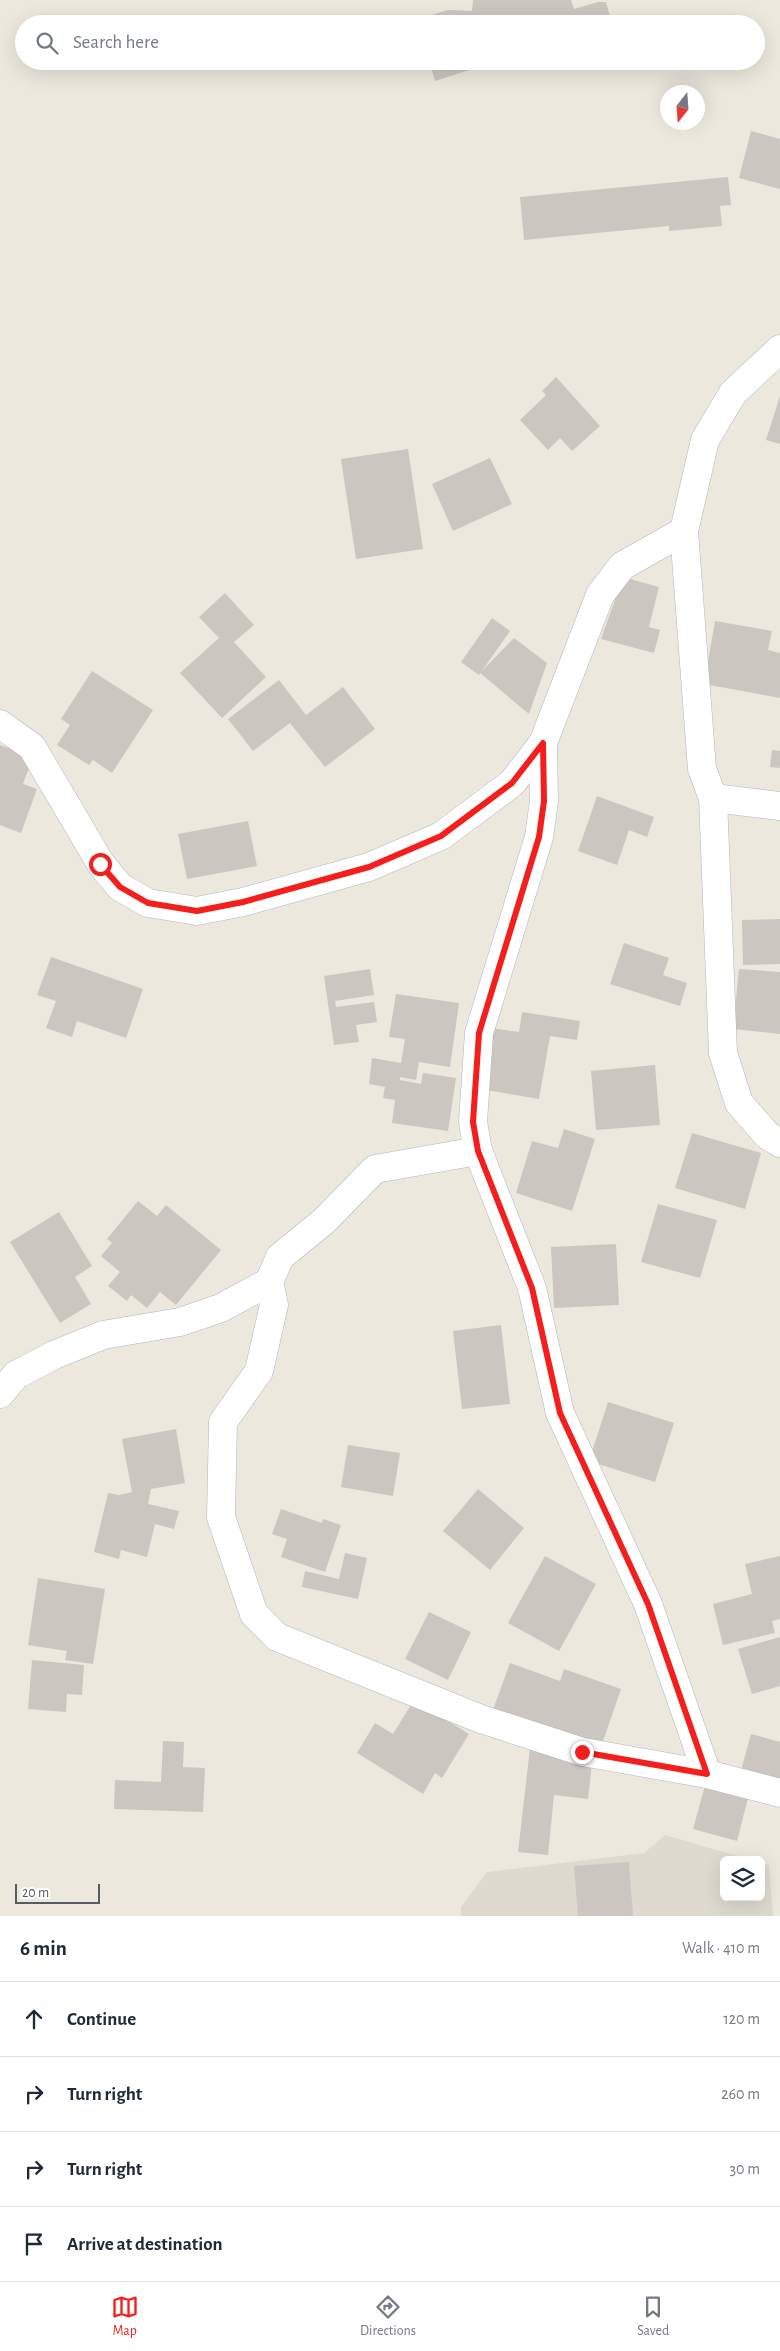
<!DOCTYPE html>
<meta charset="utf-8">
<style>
body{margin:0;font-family:"Alegreya Sans",sans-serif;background:#f6f6f7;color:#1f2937}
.controls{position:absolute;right:15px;bottom:15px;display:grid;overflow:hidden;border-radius:8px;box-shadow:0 5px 20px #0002}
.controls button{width:45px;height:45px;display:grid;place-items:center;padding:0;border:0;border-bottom:1px solid #e0e1e3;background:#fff;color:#1f2937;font:25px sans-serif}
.compass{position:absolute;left:660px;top:85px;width:45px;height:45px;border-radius:50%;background:#fff;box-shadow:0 5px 20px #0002;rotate:197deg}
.scale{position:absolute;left:15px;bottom:12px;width:85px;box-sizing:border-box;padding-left:5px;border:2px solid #585c61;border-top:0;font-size:14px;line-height:18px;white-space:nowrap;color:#585c61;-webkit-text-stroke:4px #fff;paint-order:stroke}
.stop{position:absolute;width:15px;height:15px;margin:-11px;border:4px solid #f41e1c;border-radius:50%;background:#fff}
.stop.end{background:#f41e1c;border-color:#fff;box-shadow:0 1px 5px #0008}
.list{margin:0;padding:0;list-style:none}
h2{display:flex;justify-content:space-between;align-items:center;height:65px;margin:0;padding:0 20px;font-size:21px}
h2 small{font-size:16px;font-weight:400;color:#747a83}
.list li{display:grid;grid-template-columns:32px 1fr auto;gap:15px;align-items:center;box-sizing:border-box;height:75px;padding:0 20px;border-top:1px solid #e0e1e3}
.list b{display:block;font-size:19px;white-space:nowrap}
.list em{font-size:16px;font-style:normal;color:#747a83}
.icon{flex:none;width:28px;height:28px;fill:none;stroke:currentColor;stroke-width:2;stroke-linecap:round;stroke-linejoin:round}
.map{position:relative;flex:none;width:780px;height:1916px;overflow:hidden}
.search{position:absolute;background:#fff;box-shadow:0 5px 20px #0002;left:15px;right:15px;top:15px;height:55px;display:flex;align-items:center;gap:12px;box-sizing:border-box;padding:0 18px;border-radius:28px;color:#747a83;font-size:19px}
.sheet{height:365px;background:#fff}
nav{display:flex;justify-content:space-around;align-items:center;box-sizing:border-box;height:70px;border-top:1px solid #e0e1e3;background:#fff;font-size:14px;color:#747a83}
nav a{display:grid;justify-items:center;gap:2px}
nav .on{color:#f41e1c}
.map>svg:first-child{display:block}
.education{fill:#dedacf}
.building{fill:#ccc6c0}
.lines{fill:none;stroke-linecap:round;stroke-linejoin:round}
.street-casing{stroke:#b2b6bb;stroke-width:29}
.street{stroke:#fff;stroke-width:28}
.route{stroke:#f41e1c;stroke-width:6}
</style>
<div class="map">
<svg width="780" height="1916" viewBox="0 0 780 1916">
<rect width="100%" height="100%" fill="#ece8de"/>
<path class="education" d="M 665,1835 L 751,1860 L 724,1860 L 724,1897 L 761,1897 L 761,1863 L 769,1865 L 773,1916 L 461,1916 L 461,1907 L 487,1872 L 644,1853 Z"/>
<g class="building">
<path d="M 473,0 L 571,0 L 574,9 L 598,2 L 606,2 L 612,23 L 418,24 L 417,19 L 448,10 L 472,11 Z"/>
<path d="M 429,61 L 480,61 L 479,67 L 435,81 Z"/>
<path d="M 751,131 L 780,139 L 780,189 L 739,178 Z"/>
<path d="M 728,177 L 731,205 L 720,206 L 722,226 L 669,231 L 669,226 L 524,240 L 520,197 Z"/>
<path d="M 556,377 L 600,426 L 572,451 L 560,438 L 548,450 L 520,420 L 546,395 L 542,391 Z"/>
<path d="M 780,396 L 780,444 L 766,440 Z"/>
<path d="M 408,449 L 423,549 L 356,559 L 341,459 Z"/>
<path d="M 490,458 L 512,504 L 453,531 L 432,484 Z"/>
<path d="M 623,577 L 659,587 L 649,627 L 660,630 L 654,653 L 601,639 Z"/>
<path d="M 225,593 L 254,625 L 234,642 L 266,677 L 222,718 L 180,673 L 219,638 L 199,617 Z"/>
<path d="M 492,618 L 510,631 L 479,675 L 461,662 Z"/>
<path d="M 715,621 L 772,631 L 768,650 L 780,653 L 780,698 L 704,684 Z"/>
<path d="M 514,638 L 547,663 L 529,714 L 480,673 Z"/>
<path d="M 92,671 L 153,710 L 112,773 L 93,760 L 89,765 L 57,745 L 70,725 L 61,719 Z"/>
<path d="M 279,680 L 306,715 L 343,687 L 375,729 L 325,767 L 290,723 L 253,751 L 228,719 Z"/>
<path d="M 0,745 L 33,757 L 23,784 L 37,789 L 21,833 L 0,825 Z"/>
<path d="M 772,750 L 780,751 L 780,768 L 770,767 Z"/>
<path d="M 597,796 L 654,817 L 647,837 L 629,830 L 617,865 L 578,851 Z"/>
<path d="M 248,821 L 257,866 L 187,879 L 178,834 Z"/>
<path d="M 780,919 L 780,964 L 743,965 L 742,920 Z"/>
<path d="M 624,943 L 669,958 L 663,975 L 687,983 L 680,1006 L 610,984 Z"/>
<path d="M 51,957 L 143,989 L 126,1038 L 77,1021 L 72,1037 L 46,1028 L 56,1001 L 37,995 Z"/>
<path d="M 370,969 L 374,995 L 335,1001 L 336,1007 L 374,1002 L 377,1022 L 356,1025 L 359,1042 L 334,1045 L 324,976 Z"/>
<path d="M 739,969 L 780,972 L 780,1034 L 733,1029 Z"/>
<path d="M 396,994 L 459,1003 L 450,1067 L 419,1062 L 416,1080 L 400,1077 L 400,1080 L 421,1084 L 423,1073 L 456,1078 L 448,1131 L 392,1123 L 395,1100 L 383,1098 L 385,1087 L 369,1084 L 372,1058 L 401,1063 L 405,1039 L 389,1037 Z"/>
<path d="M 522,1012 L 580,1021 L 577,1040 L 550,1036 L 539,1099 L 480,1089 L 491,1028 L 519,1032 Z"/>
<path d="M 655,1065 L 660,1125 L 596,1130 L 591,1071 Z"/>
<path d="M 564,1129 L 595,1139 L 572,1211 L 516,1193 L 532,1141 L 558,1148 Z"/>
<path d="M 692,1133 L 761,1153 L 745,1209 L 675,1188 Z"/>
<path d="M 138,1201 L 157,1216 L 166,1205 L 221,1250 L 176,1305 L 160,1292 L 147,1308 L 131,1295 L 127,1301 L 108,1286 L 120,1272 L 101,1256 L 112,1243 L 107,1239 Z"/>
<path d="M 658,1204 L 717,1220 L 700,1278 L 641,1262 Z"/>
<path d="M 59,1212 L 92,1266 L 75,1277 L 91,1304 L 60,1323 L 10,1242 Z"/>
<path d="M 616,1244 L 619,1305 L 554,1308 L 551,1247 Z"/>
<path d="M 501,1325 L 510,1404 L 462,1409 L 453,1331 Z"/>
<path d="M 608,1402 L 674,1423 L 655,1482 L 589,1461 Z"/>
<path d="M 176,1429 L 185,1483 L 151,1489 L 148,1504 L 179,1511 L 174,1529 L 155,1524 L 147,1557 L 121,1550 L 119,1559 L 94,1552 L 108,1493 L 119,1495 L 132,1492 L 122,1439 Z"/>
<path d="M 348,1445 L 400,1453 L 393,1496 L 341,1487 Z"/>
<path d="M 478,1489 L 524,1528 L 490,1570 L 443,1531 Z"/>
<path d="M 281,1509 L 322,1523 L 323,1519 L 341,1525 L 325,1572 L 281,1557 L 287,1539 L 272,1534 Z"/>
<path d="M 345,1553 L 367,1558 L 358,1599 L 302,1587 L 305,1571 L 339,1579 Z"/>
<path d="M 545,1556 L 596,1584 L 559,1651 L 508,1623 Z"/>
<path d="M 780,1556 L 780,1619 L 772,1621 L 775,1633 L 723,1645 L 713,1604 L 752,1594 L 745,1564 Z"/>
<path d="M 38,1578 L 105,1589 L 93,1664 L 65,1660 L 67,1651 L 28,1645 Z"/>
<path d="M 429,1612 L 471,1632 L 448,1680 L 405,1659 Z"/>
<path d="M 780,1637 L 780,1686 L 752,1694 L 738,1649 Z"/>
<path d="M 32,1660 L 84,1665 L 82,1695 L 67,1694 L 66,1712 L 28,1709 Z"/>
<path d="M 510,1663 L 560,1681 L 564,1669 L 621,1689 L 599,1753 L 491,1715 Z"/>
<path d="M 414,1700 L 469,1734 L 442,1778 L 435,1773 L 423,1794 L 357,1753 L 375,1723 L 393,1734 Z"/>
<path d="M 751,1734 L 780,1742 L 780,1786 L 740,1774 Z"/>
<path d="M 163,1741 L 184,1742 L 183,1767 L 205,1768 L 203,1812 L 114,1809 L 115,1780 L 161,1782 Z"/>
<path d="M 530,1748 L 593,1755 L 588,1799 L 554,1795 L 548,1855 L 518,1852 Z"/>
<path d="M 706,1782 L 749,1794 L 737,1841 L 693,1829 Z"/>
<path d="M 629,1862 L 633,1916 L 578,1916 L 574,1866 Z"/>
</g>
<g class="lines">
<g class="street-casing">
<g id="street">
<path d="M 780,349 L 733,393 L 705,440 L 684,531 L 702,769 L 713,798 L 723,1053 L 739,1103 L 768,1136 L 780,1143"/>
<path d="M 0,724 L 32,747 L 101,864 L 120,887 L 148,903 L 197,911 L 243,902 L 369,867 L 441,836 L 512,783 L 543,743 L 600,595 L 622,566 L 684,531"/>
<path d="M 713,798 L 780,806"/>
<path d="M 478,1151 L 532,1288 L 560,1413 L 648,1604 L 707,1774"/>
<path d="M 269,1282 L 274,1305 L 259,1371 L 223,1422 L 221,1517 L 254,1614 L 277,1637 L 481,1719 L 583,1752 L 707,1774 L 780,1793"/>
<path d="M 0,1394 L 16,1375 L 54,1355 L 103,1335 L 180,1322 L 221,1308 L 269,1282 L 280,1257 L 324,1221 L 375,1169 L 478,1151 L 473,1122 L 479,1033 L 539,837 L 544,801 L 543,743"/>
</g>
</g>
<use href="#street" class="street"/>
</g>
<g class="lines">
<path class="route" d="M 100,864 L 120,887 L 148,903 L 197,911 L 243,902 L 369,867 L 441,836 L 512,783 L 543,743 L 544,801 L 539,837 L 479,1033 L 473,1122 L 478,1151 L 532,1288 L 560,1413 L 648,1604 L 707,1774 L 582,1752"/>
</g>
</svg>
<div class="controls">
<button><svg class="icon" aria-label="layers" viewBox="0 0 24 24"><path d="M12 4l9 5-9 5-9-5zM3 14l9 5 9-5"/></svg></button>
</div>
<svg class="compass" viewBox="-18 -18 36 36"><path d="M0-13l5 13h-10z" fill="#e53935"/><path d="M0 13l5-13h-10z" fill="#747a83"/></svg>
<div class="scale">20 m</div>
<div class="stop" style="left:100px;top:864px"></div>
<div class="stop end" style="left:582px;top:1752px"></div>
<div class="search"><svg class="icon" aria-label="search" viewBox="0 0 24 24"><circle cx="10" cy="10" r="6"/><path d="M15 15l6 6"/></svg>Search here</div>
</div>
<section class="sheet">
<h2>6 min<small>Walk · 410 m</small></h2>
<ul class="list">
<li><svg class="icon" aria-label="ahead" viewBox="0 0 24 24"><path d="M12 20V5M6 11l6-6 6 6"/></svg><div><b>Continue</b></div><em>120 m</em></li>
<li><svg class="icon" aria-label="right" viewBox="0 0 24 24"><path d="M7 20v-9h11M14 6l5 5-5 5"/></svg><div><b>Turn right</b></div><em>260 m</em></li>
<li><svg class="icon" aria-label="right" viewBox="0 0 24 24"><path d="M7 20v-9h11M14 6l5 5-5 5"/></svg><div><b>Turn right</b></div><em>30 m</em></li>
<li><svg class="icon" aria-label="arrive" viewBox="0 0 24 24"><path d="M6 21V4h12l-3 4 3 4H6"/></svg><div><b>Arrive at destination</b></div></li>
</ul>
</section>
<nav>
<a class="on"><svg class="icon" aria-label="map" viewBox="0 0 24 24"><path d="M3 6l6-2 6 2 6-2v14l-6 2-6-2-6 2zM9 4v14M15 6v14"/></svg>Map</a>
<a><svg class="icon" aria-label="directions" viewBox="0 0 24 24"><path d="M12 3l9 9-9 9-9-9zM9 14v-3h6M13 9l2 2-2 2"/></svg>Directions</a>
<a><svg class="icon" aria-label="saved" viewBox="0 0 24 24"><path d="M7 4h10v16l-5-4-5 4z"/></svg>Saved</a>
</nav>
